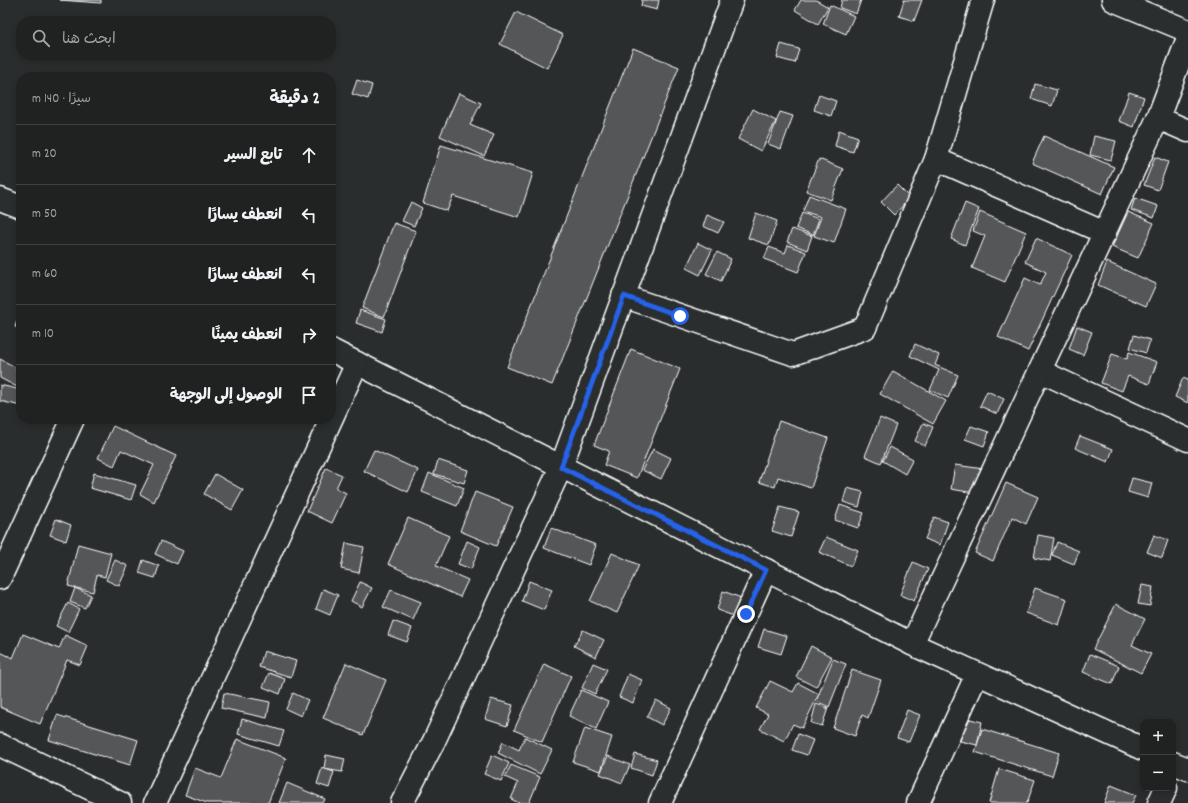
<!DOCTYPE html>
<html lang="ar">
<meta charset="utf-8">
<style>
body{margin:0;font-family:Dekko,"Playpen Sans Arabic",sans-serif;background:#2d2f2f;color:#f1f3f6;direction:rtl}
.controls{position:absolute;right:12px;bottom:12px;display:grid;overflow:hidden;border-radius:8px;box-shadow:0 2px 6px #0003}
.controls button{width:36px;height:36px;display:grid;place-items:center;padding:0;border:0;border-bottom:1px solid #3d3f40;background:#202222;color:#f1f3f6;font:20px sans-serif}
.stop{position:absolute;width:12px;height:12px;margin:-9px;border:3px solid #2563eb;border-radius:50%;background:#fff}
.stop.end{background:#2563eb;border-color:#fff;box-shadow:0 1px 4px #0008}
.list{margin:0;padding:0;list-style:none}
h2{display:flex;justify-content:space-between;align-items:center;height:52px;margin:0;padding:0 16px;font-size:17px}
h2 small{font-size:13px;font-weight:400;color:#a2a4a5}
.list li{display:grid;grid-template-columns:26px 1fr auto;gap:12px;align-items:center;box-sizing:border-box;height:60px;padding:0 16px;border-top:1px solid #3d3f40}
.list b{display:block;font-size:15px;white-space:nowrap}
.list em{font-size:13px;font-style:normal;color:#a2a4a5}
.icon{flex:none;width:22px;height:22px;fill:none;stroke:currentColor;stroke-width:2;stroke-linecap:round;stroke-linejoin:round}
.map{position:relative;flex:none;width:1188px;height:803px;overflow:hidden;direction:ltr}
.search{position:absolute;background:#202222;box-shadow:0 2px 6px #0003;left:16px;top:16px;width:320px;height:44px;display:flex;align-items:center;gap:10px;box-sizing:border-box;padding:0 14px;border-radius:16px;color:#a2a4a5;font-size:15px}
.panel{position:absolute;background:#202222;box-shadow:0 2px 6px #0003;left:16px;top:72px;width:320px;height:352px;border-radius:16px;direction:rtl}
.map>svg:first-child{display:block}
.building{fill:#555758;stroke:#fff}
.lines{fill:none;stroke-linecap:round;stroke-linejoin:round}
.street-casing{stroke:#fff;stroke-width:25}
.street{stroke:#2a2d2e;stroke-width:22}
.route{stroke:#2563eb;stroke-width:5}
</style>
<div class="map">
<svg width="1188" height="803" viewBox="0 0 1188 803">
<rect width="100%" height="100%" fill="#2a2d2e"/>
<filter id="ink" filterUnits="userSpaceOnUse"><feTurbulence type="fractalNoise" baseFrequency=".025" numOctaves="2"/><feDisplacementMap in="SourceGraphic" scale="8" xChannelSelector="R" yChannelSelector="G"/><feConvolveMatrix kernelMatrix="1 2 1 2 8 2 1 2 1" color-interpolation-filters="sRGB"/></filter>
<g filter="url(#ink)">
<g class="building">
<path d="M 59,0 L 101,0 L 101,3 Z"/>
<path d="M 642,0 L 659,0 L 657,10 L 641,6 Z"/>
<path d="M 801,0 L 816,0 L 828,7 L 818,24 L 795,10 Z"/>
<path d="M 842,0 L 861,0 L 856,14 L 840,8 Z"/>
<path d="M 904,0 L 922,0 L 914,21 L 899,16 Z"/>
<path d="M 830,5 L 854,16 L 846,34 L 823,24 Z"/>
<path d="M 516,12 L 563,35 L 547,68 L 500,44 Z"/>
<path d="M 781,44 L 799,49 L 795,63 L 777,58 Z"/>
<path d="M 633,48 L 679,67 L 552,385 L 507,367 Z"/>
<path d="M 357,80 L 372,85 L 368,99 L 352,94 Z"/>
<path d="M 1035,84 L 1057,90 L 1052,106 L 1031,99 Z"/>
<path d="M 1129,92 L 1144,97 L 1134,127 L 1119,121 Z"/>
<path d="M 459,93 L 481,103 L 470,125 L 494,135 L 484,156 L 440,136 Z"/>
<path d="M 819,95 L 836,101 L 831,116 L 814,110 Z"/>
<path d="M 753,109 L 776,121 L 761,151 L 738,139 Z"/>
<path d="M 780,112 L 793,116 L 781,149 L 768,144 Z"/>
<path d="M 839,130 L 858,137 L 853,152 L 835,146 Z"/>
<path d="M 1044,136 L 1114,167 L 1102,194 L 1032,163 Z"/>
<path d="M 1094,136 L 1116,141 L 1111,160 L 1090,155 Z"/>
<path d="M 441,145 L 533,173 L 519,217 L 453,196 L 447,211 L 423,203 Z"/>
<path d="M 1155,157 L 1168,162 L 1158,190 L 1144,185 Z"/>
<path d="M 819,159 L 843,169 L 831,200 L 806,191 Z"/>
<path d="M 897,185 L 910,198 L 894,215 L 881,202 Z"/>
<path d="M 809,195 L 846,209 L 834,243 L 814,236 L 821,217 L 803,211 Z"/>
<path d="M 1135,198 L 1158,206 L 1154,218 L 1131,210 Z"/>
<path d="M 411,202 L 422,208 L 414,226 L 402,221 Z"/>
<path d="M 965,203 L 979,209 L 965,245 L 951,239 Z"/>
<path d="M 980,212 L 1026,232 L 1005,282 L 972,268 L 985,236 L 973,231 Z"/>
<path d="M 1128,212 L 1154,223 L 1138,258 L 1112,247 Z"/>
<path d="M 756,213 L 777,221 L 769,245 L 748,238 Z"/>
<path d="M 802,213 L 819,219 L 813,235 L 796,228 Z"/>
<path d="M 707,215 L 724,222 L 718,233 L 703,226 Z"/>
<path d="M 394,223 L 416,231 L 384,317 L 362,308 Z"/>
<path d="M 792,229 L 812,236 L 807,250 L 787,242 Z"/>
<path d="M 1036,238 L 1072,255 L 1028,351 L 998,337 L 1025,278 L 1040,285 L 1046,272 L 1025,262 Z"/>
<path d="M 698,243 L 712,250 L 700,275 L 686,268 Z"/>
<path d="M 788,245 L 806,252 L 798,272 L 764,259 L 769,247 L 785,253 Z"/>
<path d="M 717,252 L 731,259 L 721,281 L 706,274 Z"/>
<path d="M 1107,262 L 1156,284 L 1146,306 L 1098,285 Z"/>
<path d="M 21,308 L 21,329 L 15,327 Z"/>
<path d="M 360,310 L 386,319 L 382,332 L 356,323 Z"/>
<path d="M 1077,326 L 1092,332 L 1083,355 L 1069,349 Z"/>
<path d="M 1134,335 L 1150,340 L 1146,353 L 1130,348 Z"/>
<path d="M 915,344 L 939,355 L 935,365 L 958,375 L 948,398 L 930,390 L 939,370 L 910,356 Z"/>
<path d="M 631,349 L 680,369 L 637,478 L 604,465 L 609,451 L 594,445 Z"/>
<path d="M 1129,352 L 1157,362 L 1149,384 L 1128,376 L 1122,391 L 1101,383 L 1112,354 L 1127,359 Z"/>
<path d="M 0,359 L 21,370 L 21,384 L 19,388 L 0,378 Z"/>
<path d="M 893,371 L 946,401 L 933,424 L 880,394 Z"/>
<path d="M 1183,378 L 1188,380 L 1188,403 L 1175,397 Z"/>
<path d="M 0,385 L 21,390 L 21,406 L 0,401 Z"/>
<path d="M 987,391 L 1004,399 L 997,414 L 980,406 Z"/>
<path d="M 880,418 L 896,425 L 881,463 L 865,456 Z"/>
<path d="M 779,421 L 828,438 L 811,488 L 778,477 L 775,487 L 759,482 Z"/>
<path d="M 923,423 L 933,427 L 925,446 L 915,441 Z"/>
<path d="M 113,426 L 176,456 L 154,502 L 140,494 L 154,465 L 121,450 L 114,466 L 98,458 Z"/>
<path d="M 971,426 L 989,432 L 984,446 L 965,439 Z"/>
<path d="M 1080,436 L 1113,449 L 1108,462 L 1075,448 Z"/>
<path d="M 890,447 L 913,459 L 905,474 L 883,461 Z"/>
<path d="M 653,449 L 671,458 L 661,479 L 642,470 Z"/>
<path d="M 374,450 L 418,470 L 408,492 L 364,471 Z"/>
<path d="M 438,460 L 468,470 L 464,483 L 434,474 Z"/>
<path d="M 955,465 L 984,469 L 980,494 L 951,489 Z"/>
<path d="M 326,468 L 342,475 L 336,488 L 346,493 L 332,523 L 307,511 Z"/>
<path d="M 94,473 L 136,485 L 131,500 L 90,488 Z"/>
<path d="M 429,473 L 464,488 L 457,506 L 422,492 Z"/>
<path d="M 215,474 L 243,490 L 232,510 L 204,494 Z"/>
<path d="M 1132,478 L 1152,483 L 1148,498 L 1128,492 Z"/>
<path d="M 1006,483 L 1038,497 L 1026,524 L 1012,517 L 993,561 L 975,553 Z"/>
<path d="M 847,488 L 863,492 L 859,507 L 843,502 Z"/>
<path d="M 475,492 L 513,507 L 496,546 L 460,531 Z"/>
<path d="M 840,505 L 864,513 L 858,528 L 835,520 Z"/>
<path d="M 780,507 L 799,512 L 791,537 L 772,531 Z"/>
<path d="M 934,517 L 948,522 L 940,545 L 925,539 Z"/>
<path d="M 408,518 L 449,536 L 436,566 L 468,580 L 460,597 L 388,564 Z"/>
<path d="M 56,519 L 71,525 L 66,541 L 50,535 Z"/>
<path d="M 551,528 L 596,545 L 589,565 L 544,548 Z"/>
<path d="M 1038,535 L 1054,538 L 1050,561 L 1034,558 Z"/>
<path d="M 1154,535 L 1168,540 L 1162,558 L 1147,552 Z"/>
<path d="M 826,537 L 858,550 L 851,566 L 819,552 Z"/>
<path d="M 161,541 L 183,551 L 177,564 L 155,554 Z"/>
<path d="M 467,541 L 480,547 L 471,569 L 458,564 Z"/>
<path d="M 1057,542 L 1079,551 L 1074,564 L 1052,555 Z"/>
<path d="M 346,543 L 364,547 L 359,573 L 341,569 Z"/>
<path d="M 78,544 L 111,553 L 105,577 L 97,575 L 93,592 L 68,586 Z"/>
<path d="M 612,553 L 639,565 L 617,613 L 590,601 Z"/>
<path d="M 115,560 L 128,566 L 119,586 L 106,580 Z"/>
<path d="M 143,560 L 159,566 L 155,578 L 139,573 Z"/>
<path d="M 913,562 L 928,569 L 914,601 L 900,595 Z"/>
<path d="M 529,581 L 552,590 L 544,610 L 522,601 Z"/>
<path d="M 360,582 L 372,588 L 362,607 L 351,601 Z"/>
<path d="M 1142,585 L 1153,587 L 1150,606 L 1138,604 Z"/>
<path d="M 75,588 L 91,595 L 85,608 L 70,602 Z"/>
<path d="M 1035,588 L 1067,599 L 1059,625 L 1026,613 Z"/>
<path d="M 323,589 L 338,595 L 330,615 L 316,609 Z"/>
<path d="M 391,590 L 421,602 L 413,620 L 383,607 Z"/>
<path d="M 723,591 L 749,601 L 742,619 L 717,610 Z"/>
<path d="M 68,603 L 79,609 L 68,632 L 56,626 Z"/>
<path d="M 1116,604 L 1145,619 L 1132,645 L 1151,654 L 1141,673 L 1093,649 Z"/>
<path d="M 393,621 L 412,628 L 407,642 L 388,635 Z"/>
<path d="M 764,629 L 787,636 L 781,654 L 758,647 Z"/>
<path d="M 583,630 L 604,640 L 596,657 L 574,646 Z"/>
<path d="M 23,634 L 59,649 L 65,635 L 88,646 L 80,665 L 67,660 L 40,724 L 0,707 L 0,652 L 13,658 Z"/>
<path d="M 811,646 L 832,657 L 816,687 L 796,677 Z"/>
<path d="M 264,651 L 296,661 L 291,677 L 259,667 Z"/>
<path d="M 1090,654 L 1119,666 L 1112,684 L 1083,672 Z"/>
<path d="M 833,659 L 846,664 L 829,707 L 816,701 Z"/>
<path d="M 346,663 L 386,680 L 363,735 L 323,718 Z"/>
<path d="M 593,663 L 607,669 L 595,694 L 582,688 Z"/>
<path d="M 544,664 L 571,676 L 542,742 L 514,730 Z"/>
<path d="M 852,670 L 881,680 L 868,718 L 862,715 L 855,736 L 833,728 Z"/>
<path d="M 269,673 L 285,679 L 280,694 L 263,687 Z"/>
<path d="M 628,674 L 642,680 L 633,703 L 619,697 Z"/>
<path d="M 770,681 L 793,692 L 798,683 L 819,694 L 802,728 L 793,724 L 784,741 L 760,729 L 768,714 L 756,708 Z"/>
<path d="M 581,690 L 608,702 L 596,729 L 569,716 Z"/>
<path d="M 224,693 L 270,702 L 267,718 L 221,708 Z"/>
<path d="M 293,693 L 308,700 L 301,716 L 286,709 Z"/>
<path d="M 491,699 L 513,705 L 507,726 L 485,719 Z"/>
<path d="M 656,700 L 671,708 L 662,725 L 647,717 Z"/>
<path d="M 816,704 L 828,708 L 822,726 L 811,723 Z"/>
<path d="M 907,710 L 920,715 L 909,742 L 897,738 Z"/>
<path d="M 57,715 L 138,740 L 130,765 L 49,740 Z"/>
<path d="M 966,718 L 982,722 L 977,745 L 960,741 Z"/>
<path d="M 242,719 L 284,731 L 279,746 L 238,734 Z"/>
<path d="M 585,728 L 612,737 L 601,771 L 573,762 Z"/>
<path d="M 982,729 L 1059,753 L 1052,776 L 975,752 Z"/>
<path d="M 798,734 L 813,740 L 807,755 L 792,750 Z"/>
<path d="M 525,737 L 552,750 L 540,774 L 498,753 L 503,742 L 519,750 Z"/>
<path d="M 237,739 L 286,758 L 268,803 L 207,803 L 185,795 L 195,768 L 221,778 Z"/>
<path d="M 635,754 L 657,760 L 652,775 L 631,768 Z"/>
<path d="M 326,755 L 345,759 L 342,772 L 324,769 Z"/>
<path d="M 492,755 L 509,763 L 501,781 L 484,774 Z"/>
<path d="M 608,756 L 630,765 L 622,783 L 600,774 Z"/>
<path d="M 511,765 L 540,777 L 529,803 L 519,803 L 511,799 L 518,783 L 505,777 Z"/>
<path d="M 322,768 L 334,772 L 329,788 L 317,784 Z"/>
<path d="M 999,769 L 1035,780 L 1027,803 L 989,803 Z"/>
<path d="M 287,783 L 325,799 L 323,803 L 279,803 Z"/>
<path d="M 1111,785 L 1136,795 L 1132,803 L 1104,803 Z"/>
</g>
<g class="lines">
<g class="street-casing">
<g id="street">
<path d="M 1113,0 L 1188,31"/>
<path d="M 1158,118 L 1188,131"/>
<path d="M 936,159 L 983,0"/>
<path d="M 0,199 L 21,207"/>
<path d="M 623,296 L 793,354 L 865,328 L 936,159 L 1105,233"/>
<path d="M 331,350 L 912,644 L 1143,749"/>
<path d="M 1040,371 L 1188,440"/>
<path d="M 0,578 L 73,419"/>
<path d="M 912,644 L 1158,118 L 1188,38"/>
<path d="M 0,745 L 120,803"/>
<path d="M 1173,763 L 1188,769"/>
<path d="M 155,803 L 357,363"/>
<path d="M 402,803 L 434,741 L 561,467 L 732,0"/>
<path d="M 660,803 L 766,570"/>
<path d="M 918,803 L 977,674"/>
<path d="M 1159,803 L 1166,788"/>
</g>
</g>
<use href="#street" class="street"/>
</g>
</g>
<g class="lines" filter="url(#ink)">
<path class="route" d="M 680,316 L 624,296 L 561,467 L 766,570 L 746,614"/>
</g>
</svg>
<div class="controls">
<button>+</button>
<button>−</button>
</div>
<div class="stop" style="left:680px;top:316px"></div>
<div class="stop end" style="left:746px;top:614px"></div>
<div class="search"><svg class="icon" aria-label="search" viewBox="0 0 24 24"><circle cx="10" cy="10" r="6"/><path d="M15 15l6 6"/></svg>ابحث هنا</div>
<section class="panel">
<h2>2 دقيقة<small>سيرًا · 140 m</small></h2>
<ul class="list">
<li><svg class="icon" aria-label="ahead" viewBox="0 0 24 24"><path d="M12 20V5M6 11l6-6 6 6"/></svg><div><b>تابع السير</b></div><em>20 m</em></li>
<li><svg class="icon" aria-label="left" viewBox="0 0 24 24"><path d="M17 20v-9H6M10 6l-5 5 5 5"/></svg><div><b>انعطف يسارًا</b></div><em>50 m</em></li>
<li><svg class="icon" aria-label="left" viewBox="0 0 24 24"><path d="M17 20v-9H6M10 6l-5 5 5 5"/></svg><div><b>انعطف يسارًا</b></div><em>60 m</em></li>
<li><svg class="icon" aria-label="right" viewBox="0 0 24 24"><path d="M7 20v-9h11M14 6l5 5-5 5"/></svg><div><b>انعطف يمينًا</b></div><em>10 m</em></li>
<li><svg class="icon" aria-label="arrive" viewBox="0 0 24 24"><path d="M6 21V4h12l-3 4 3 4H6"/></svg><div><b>الوصول إلى الوجهة</b></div></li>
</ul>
</section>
</div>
